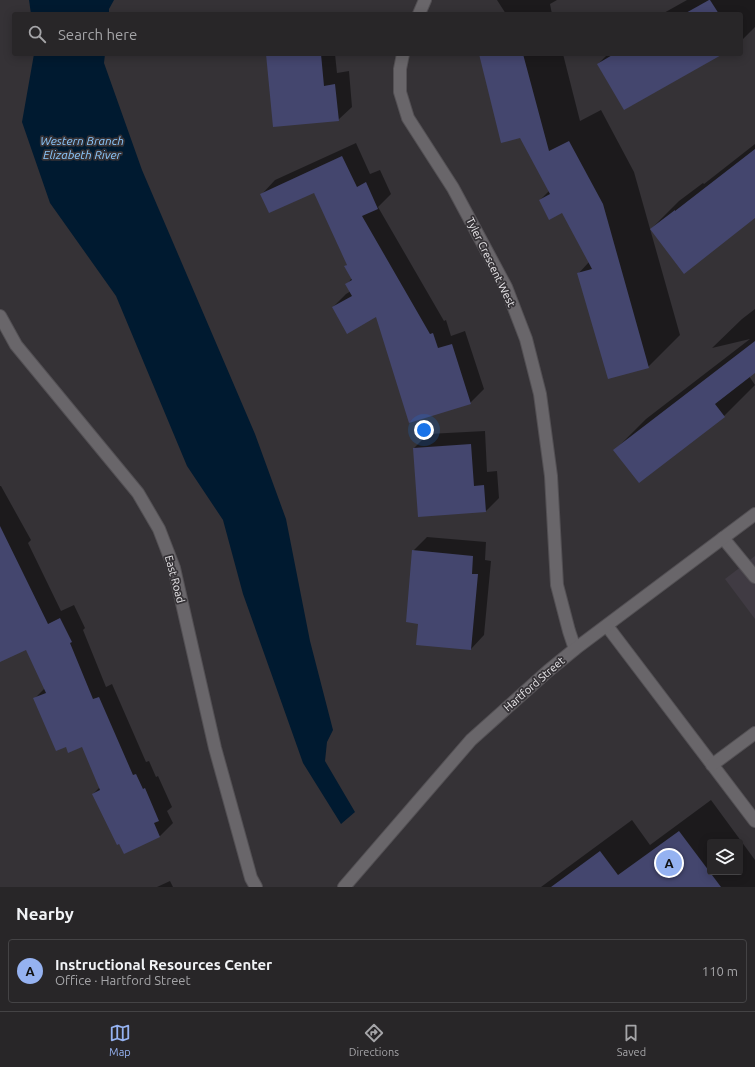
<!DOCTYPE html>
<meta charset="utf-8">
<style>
body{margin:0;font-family:Ubuntu,sans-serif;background:#343234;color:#f1f3f6}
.controls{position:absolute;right:12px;bottom:12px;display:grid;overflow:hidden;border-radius:4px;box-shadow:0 2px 10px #0003}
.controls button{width:36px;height:36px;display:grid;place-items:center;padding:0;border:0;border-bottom:1px solid #444345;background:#282628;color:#f1f3f6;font:20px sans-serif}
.you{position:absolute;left:424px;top:430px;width:14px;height:14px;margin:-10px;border:3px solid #fff;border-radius:50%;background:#1a73e8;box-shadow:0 0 0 6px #1a73e833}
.badge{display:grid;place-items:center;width:26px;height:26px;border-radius:50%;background:#95b2f1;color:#111;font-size:13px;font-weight:700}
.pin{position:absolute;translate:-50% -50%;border:2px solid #fff;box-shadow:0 1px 4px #0006}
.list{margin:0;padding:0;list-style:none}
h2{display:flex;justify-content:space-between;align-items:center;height:52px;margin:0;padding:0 16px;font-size:17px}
h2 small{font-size:13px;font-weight:400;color:#a5a5a8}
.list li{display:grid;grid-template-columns:26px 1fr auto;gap:12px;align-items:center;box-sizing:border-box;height:64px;margin:0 8px 8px;padding:0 8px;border:1px solid #444345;border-radius:4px}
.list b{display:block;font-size:15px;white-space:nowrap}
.list p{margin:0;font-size:13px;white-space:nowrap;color:#a5a5a8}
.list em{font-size:13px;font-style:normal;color:#a5a5a8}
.icon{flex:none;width:22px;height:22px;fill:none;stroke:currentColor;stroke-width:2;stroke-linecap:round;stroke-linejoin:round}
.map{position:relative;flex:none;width:755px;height:887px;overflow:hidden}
.search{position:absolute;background:#282628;box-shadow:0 2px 10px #0003;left:12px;right:12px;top:12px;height:44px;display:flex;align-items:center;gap:10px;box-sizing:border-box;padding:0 14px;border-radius:4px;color:#a5a5a8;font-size:15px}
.sheet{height:124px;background:#282628}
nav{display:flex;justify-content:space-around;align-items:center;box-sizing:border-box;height:56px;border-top:1px solid #444345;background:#282628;font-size:11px;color:#a5a5a8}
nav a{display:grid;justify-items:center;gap:2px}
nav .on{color:#95b2f1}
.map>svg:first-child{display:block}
.built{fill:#403b43}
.water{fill:#001a30}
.shadow{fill:#0007;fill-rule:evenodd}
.building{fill:#44466e}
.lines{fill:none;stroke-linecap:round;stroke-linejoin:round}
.minor-casing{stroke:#535054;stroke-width:14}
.minor{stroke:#69666a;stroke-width:12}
.labels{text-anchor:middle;stroke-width:3.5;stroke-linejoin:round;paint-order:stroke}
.street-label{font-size:11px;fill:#ebe9ec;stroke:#353236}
.water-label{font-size:12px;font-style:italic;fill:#8bc7fc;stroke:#353236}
</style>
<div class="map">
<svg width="755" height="887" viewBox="0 0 755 887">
<rect width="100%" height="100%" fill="#353236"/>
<path class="built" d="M 755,556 L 755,619 L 725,579 Z"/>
<g class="water">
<path d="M 29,0 L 114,0 L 109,9 L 109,14 L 31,14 Z"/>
<path d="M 34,54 L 105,54 L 104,63 L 142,170 L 255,434 L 286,519 L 310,641 L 333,730 L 327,742 L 325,761 L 355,812 L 341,824 L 303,763 L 243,594 L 223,520 L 187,466 L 116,296 L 50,203 L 22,122 Z"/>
</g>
<g class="shadow">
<path d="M 497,0 L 557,0 L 550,4 L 552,14 L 506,14 Z"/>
<path d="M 687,0 L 755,0 L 755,27 L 741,41 L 741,14 L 662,14 Z"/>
<path d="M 267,54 L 335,54 L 337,73 L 349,71 L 352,107 L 338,120 Z"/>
<path d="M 480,54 L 563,54 L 580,121 L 601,110 L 634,172 L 680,335 L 648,367 L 578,274 L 589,262 L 563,212 L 540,200 L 549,191 Z"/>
<path d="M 608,54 L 721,54 L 598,64 Z"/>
<path d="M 356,143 L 370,174 L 380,170 L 391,194 L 378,207 L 444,321 L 446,320 L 451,336 L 465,331 L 484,389 L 470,403 L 377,316 L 333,307 L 346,294 L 351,291 L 347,284 L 352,278 L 345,267 L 348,264 L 314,192 L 262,194 L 275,180 Z"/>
<path d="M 755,144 L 755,216 L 651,229 L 679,201 L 703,183 L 704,184 Z"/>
<path d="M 755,309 L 755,371 L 749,376 L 755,385 L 724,416 L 639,482 L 615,450 L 646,419 L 750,339 L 712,348 L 742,319 Z"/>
<path d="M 485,431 L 487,472 L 497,471 L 499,498 L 485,512 L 414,448 L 428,434 Z"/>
<path d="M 0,486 L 1,486 L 31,540 L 28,543 L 61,611 L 74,605 L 85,628 L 83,630 L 106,687 L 112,684 L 146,762 L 149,761 L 156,777 L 158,776 L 172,807 L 167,811 L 173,823 L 160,836 L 124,853 L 93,794 L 100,787 L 82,745 L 34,699 L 45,688 L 26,648 L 0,657 Z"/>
<path d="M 427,537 L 486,542 L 485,560 L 491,561 L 484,635 L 471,649 L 413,551 Z"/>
<path d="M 711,800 L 755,860 L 755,887 L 541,887 L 632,820 L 650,845 ZM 710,842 L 740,842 L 740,872 L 710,872 Z"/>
<path d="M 170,881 L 173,887 L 157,887 Z"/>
</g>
<g class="building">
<path d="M 709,0 L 710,0 L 719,14 L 684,14 Z"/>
<path d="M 266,54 L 321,54 L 324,86 L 335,84 L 339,121 L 273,127 Z"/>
<path d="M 479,54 L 523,54 L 549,151 L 569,141 L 603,204 L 649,368 L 608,379 L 577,273 L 592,269 L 562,213 L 549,220 L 539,200 L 550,194 L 520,138 L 501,143 Z"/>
<path d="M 614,54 L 723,54 L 624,110 L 597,64 Z"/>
<path d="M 755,149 L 755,218 L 684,274 L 650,229 L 675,210 L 675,211 Z"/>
<path d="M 342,156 L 357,187 L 366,182 L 378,209 L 362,216 L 430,334 L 433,333 L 438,348 L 452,344 L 471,404 L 409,423 L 376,317 L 347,334 L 332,307 L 352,296 L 345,284 L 352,280 L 344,266 L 347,265 L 314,193 L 269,213 L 260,194 Z"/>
<path d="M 755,341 L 755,373 L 715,404 L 725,417 L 639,483 L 613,450 Z"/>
<path d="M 471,444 L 474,486 L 484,485 L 486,512 L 418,517 L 413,448 Z"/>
<path d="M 0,526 L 48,624 L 60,618 L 72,642 L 70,643 L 93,699 L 99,697 L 133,775 L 136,774 L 143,789 L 145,788 L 159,821 L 154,823 L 160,837 L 124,854 L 119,844 L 117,845 L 92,794 L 100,790 L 82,747 L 68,753 L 66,747 L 56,751 L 33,698 L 46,693 L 26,650 L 0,662 Z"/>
<path d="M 412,550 L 473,556 L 472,574 L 478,574 L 471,650 L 416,645 L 418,624 L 406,622 Z"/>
<path d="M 679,831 L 721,887 L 551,887 L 600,851 L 618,875 Z"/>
</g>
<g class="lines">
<g class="minor-casing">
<g id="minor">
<path d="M 419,14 L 425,0"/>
<path d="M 403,54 L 400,69 L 400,92 L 408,118 L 453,188 L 506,287 L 526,339 L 540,394 L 551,476 L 557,585 L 569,631 L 575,649"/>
<path d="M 0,316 L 16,345 L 138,493 L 159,529 L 174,568 L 215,748 L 251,878 L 256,887"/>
<path d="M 723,538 L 755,577"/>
<path d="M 607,626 L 755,821"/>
<path d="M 712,765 L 755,733"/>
<path d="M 344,887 L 471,740 L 548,671 L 575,649 L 755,514"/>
</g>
</g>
<use href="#minor" class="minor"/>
</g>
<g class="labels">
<g class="street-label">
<text transform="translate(491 262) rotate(64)" y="4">Tyler Crescent West</text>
<text transform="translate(175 579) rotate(75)" y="4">East Road</text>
<text transform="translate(534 684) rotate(-41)" y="4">Hartford Street</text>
</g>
<g class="water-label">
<text x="82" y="145">Western Branch<tspan x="82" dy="14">Elizabeth River</tspan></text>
</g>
</g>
</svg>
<div class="controls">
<button><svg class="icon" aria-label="layers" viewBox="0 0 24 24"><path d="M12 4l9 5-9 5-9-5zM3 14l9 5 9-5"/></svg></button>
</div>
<div class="you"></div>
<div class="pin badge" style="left:669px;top:863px">A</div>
<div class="search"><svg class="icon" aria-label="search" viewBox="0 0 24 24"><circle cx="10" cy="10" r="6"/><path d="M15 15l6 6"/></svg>Search here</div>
</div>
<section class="sheet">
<h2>Nearby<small></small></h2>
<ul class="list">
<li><span class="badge">A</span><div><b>Instructional Resources Center</b><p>Office · Hartford Street</p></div><em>110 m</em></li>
</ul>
</section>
<nav>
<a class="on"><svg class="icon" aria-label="map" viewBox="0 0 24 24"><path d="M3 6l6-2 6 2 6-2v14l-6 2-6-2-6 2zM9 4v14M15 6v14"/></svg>Map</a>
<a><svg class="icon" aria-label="directions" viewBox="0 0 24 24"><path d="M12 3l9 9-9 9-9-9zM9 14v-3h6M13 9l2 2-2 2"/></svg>Directions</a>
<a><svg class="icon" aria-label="saved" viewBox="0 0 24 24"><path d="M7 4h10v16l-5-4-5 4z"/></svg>Saved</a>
</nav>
